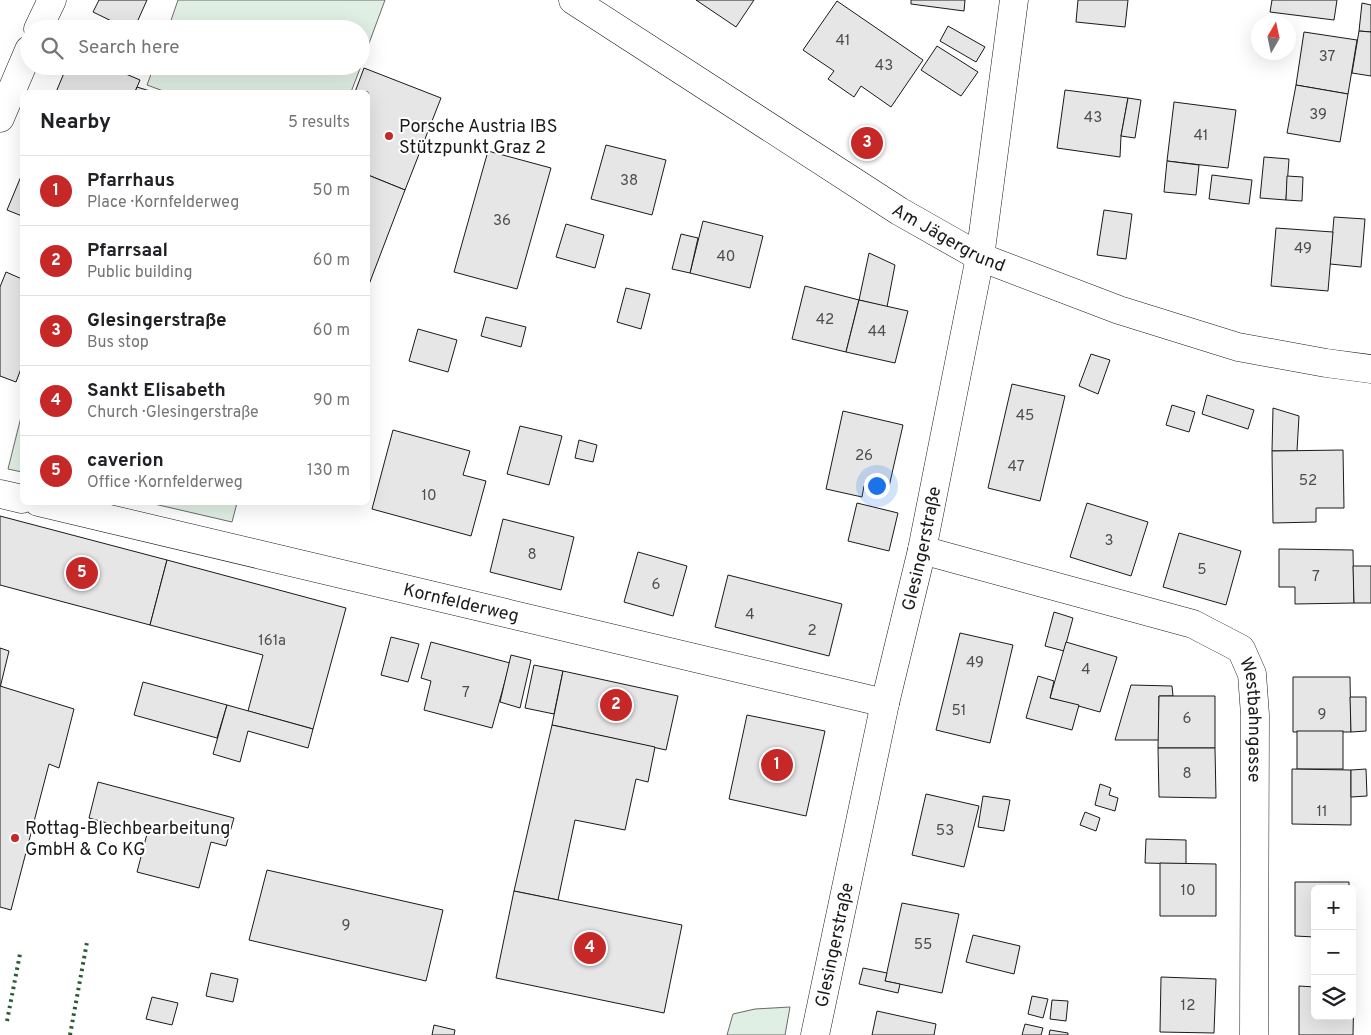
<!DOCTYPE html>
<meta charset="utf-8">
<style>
body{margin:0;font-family:Overpass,sans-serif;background:#f2f2f2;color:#202124}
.controls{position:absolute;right:15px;bottom:15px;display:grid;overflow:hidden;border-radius:8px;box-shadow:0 5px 20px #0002}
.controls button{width:45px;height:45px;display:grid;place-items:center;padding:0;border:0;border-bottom:1px solid #e0e0e0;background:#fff;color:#202124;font:25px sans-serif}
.compass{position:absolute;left:1251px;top:15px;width:45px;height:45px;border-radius:50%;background:#fff;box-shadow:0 5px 20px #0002;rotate:9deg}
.you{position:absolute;left:876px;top:485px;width:18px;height:18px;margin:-12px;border:4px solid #fff;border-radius:50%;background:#1a73e8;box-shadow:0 0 0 8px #1a73e833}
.badge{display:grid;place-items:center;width:32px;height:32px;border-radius:50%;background:#c62828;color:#fff;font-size:16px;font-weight:700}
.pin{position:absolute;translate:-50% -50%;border:2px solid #fff;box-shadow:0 1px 5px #0006}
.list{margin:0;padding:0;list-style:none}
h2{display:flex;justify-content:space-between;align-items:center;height:65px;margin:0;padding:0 20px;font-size:21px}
h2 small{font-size:16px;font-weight:400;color:#757577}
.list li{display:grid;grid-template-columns:32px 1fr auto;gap:15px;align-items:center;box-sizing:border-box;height:70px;padding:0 20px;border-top:1px solid #e0e0e0}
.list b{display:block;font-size:19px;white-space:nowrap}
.list p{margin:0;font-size:16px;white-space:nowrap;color:#757577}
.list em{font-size:16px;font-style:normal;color:#757577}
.icon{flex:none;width:28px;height:28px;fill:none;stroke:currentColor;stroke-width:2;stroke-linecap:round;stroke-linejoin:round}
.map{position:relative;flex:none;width:1371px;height:1035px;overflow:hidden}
.search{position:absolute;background:#fff;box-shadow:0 5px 20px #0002;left:20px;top:20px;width:350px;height:55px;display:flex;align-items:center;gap:12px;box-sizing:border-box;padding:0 18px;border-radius:28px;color:#757577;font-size:19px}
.panel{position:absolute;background:#fff;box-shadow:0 5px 20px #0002;left:20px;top:90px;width:350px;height:415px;border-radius:8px}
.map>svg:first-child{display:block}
.green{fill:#e0efe3;stroke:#6a6a6a}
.building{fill:#e6e6e6;stroke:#1a1a1a}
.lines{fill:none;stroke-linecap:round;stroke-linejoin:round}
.minor-casing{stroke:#1a1a1a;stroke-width:29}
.major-casing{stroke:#1a1a1a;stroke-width:29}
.minor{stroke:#fff;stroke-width:28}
.major{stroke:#fff;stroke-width:28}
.hedge{stroke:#2b5a34;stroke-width:4;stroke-dasharray:2.5 4;stroke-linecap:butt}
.poi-dot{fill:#c62828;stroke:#fff;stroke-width:2}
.labels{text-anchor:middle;stroke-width:4;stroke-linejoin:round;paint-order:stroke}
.number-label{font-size:15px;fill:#4d4d4d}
.poi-label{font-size:18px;fill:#1a1a1a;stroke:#fff;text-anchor:start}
.street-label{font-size:18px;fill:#1a1a1a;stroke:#fff}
</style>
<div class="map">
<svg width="1371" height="1035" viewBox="0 0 1371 1035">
<rect width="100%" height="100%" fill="#fff"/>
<g class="green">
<path d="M 178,0 L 385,0 L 361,65 L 361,29 L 168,29 Z"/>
<path d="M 154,66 L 361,66 L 351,92 L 166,92 L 147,85 Z"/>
<path d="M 22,413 L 22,472 L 8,469 Z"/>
<path d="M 150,503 L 237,503 L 232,522 Z"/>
<path d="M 790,1007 L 785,1035 L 727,1035 L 733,1014 L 755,1009 Z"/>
</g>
<g class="building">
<path d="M 99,0 L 147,0 L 134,29 L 128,29 L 93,12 Z"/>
<path d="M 696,0 L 754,0 L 736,27 Z"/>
<path d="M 911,0 L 965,0 L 964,11 L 911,4 Z"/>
<path d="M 1078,0 L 1128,0 L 1125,27 L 1076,22 Z"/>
<path d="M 1272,0 L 1337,0 L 1334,20 L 1270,12 Z"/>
<path d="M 837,1 L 923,60 L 891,107 L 861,86 L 854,97 L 828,79 L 834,71 L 803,50 Z"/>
<path d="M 1362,3 L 1371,5 L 1371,32 L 1359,31 Z"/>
<path d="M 948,26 L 985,47 L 976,62 L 940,41 Z"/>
<path d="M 1359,31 L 1371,32 L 1371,76 L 1352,73 Z"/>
<path d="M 1304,32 L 1357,40 L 1348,94 L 1296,85 Z"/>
<path d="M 937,46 L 978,72 L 961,96 L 921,70 Z"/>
<path d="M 67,66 L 107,66 L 140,80 L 135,92 L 56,92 Z"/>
<path d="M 364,68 L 441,98 L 405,190 L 368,175 L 368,92 L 355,92 Z"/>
<path d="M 1296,85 L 1348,94 L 1340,142 L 1287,133 Z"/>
<path d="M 137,87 L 153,92 L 135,92 Z"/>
<path d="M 1065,90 L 1128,98 L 1121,136 L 1120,157 L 1057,148 Z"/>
<path d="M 1128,98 L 1141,100 L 1135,138 L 1121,136 Z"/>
<path d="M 1174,102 L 1236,110 L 1228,168 L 1167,161 Z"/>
<path d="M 606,145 L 666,160 L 652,215 L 591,199 Z"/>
<path d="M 488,151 L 551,168 L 517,289 L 454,272 Z"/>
<path d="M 1264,157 L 1289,159 L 1286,200 L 1260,198 Z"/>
<path d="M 1167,161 L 1199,165 L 1196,195 L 1164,192 Z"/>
<path d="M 22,174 L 22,216 L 7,210 Z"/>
<path d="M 368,175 L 405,190 L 368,287 Z"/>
<path d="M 1212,175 L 1252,180 L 1249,204 L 1209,199 Z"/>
<path d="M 1287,176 L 1303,177 L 1302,201 L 1286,200 Z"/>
<path d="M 1104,210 L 1132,214 L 1126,259 L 1097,255 Z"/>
<path d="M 1334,217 L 1365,219 L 1361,267 L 1330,264 Z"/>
<path d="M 703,221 L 763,236 L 750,288 L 690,273 Z"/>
<path d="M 566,224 L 604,235 L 595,268 L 556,257 Z"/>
<path d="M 1276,228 L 1333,232 L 1328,291 L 1271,286 Z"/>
<path d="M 681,234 L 698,238 L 690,273 L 672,269 Z"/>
<path d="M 869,253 L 895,265 L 887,307 L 859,300 Z"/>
<path d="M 6,272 L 22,279 L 22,366 L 16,382 L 0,376 L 0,287 Z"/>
<path d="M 805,286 L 859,300 L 846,352 L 792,339 Z"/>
<path d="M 626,288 L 650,294 L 641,329 L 617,322 Z"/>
<path d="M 859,300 L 908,311 L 895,363 L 846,352 Z"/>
<path d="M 486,317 L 526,327 L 521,347 L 481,336 Z"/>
<path d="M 418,329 L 457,340 L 448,372 L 409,361 Z"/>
<path d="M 1091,354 L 1110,360 L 1098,394 L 1079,386 Z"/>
<path d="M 1012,384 L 1065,396 L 1040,501 L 988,488 Z"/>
<path d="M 1207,395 L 1254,410 L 1248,429 L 1202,414 Z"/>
<path d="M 1172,405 L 1195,412 L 1189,432 L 1166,425 Z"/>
<path d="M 1273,408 L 1299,416 L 1297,451 L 1272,451 Z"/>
<path d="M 843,411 L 903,425 L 888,491 L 864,486 L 862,497 L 826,489 Z"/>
<path d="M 520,426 L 562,436 L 549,485 L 507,474 Z"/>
<path d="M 393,430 L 470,451 L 463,475 L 486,481 L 471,536 L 372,509 Z"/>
<path d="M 579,440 L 597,445 L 593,462 L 575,458 Z"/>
<path d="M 1343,450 L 1344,508 L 1316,508 L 1316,522 L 1273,523 L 1272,451 Z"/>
<path d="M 857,503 L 898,513 L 889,551 L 848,541 Z"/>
<path d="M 1087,503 L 1148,522 L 1131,576 L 1070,557 Z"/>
<path d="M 0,516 L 167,560 L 150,625 L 0,585 Z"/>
<path d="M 503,519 L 574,537 L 561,590 L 490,572 Z"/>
<path d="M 1179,533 L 1241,551 L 1226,605 L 1163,587 Z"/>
<path d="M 1279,549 L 1353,550 L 1354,603 L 1295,604 L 1295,587 L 1279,587 Z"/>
<path d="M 638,552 L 687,566 L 673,616 L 624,602 Z"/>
<path d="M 167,560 L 346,608 L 313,729 L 248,711 L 263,655 L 150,625 Z"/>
<path d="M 1353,566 L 1371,566 L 1371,603 L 1354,603 Z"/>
<path d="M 728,575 L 842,604 L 829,656 L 715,627 Z"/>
<path d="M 1054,612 L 1073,618 L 1064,651 L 1045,646 Z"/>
<path d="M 960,633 L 1013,645 L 990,743 L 936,730 Z"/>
<path d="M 391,637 L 419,644 L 408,682 L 381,675 Z"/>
<path d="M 431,642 L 510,663 L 492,728 L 424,710 L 431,681 L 421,678 Z"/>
<path d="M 1066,642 L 1117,657 L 1100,712 L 1050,698 Z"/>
<path d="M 0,648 L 9,651 L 0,688 Z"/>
<path d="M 511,655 L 531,660 L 520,708 L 500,702 Z"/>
<path d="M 534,665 L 563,671 L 554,714 L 525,708 Z"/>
<path d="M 563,671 L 678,696 L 666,750 L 552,725 Z"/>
<path d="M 1038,676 L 1054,681 L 1050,698 L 1079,705 L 1072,730 L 1026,718 Z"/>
<path d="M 1293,677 L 1350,677 L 1351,732 L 1293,732 Z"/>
<path d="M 143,682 L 227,705 L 217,738 L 134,715 Z"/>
<path d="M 1131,685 L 1172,686 L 1173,696 L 1159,696 L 1159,740 L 1115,740 Z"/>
<path d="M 0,686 L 74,709 L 59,768 L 49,764 L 11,910 L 0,907 Z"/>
<path d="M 1159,696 L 1215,696 L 1215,748 L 1158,748 Z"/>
<path d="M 1350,697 L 1366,697 L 1366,731 L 1351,732 Z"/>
<path d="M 227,705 L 313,729 L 308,748 L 248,731 L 240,762 L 213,754 Z"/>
<path d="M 747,715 L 825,731 L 806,816 L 729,799 Z"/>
<path d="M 552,725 L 655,747 L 648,782 L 636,779 L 625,830 L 575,820 L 558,900 L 514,891 Z"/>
<rect x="1297" y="731" width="46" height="38"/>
<path d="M 1158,748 L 1215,748 L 1216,798 L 1159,797 Z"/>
<path d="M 1292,769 L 1351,770 L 1351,825 L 1292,824 Z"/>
<path d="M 1366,769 L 1367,796 L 1351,797 L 1351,770 Z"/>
<path d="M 98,782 L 234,818 L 226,846 L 211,842 L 199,888 L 137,872 L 147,834 L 89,818 Z"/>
<path d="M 1100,784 L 1111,788 L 1109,795 L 1118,798 L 1115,811 L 1095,805 Z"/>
<path d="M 926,794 L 979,806 L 964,867 L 912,855 Z"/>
<path d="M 983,796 L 1010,800 L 1004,831 L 978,827 Z"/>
<path d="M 1085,812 L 1100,818 L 1096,831 L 1080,825 Z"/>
<path d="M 1146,839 L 1186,840 L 1186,864 L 1145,863 Z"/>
<path d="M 1160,863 L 1216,864 L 1216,916 L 1160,916 Z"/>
<path d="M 267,870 L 443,910 L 426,981 L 249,940 Z"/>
<path d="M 1295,882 L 1349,882 L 1349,889 L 1315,889 L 1315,937 L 1295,936 Z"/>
<path d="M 514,891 L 682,925 L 664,1013 L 496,978 Z"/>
<path d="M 902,903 L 959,914 L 942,993 L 885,981 Z"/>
<path d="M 973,935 L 1020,946 L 1014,974 L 966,962 Z"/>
<path d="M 863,968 L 887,973 L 885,981 L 900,984 L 898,993 L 859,984 Z"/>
<path d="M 211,973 L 238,979 L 233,1002 L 206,996 Z"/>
<path d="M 1161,977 L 1216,979 L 1214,1033 L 1160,1032 Z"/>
<path d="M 1299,986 L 1315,987 L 1315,1016 L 1352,1016 L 1352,987 L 1354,987 L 1353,1035 L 1299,1035 Z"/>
<path d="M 1032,996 L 1048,999 L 1043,1018 L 1028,1014 Z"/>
<path d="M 152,997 L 178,1003 L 172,1025 L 146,1019 Z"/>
<path d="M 1052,1000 L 1068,1001 L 1066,1021 L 1050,1019 Z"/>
<path d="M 877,1011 L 936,1024 L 934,1035 L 872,1035 Z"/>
<path d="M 1025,1024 L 1043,1028 L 1041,1035 L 1022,1035 Z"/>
<path d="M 434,1025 L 455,1030 L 454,1035 L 432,1035 Z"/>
<path d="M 1050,1030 L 1068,1033 L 1068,1035 L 1049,1035 Z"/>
</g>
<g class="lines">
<g class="minor-casing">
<g id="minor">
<path d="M 0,494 L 22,499"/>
<path id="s1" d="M 38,502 L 885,703"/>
<path id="s2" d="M 922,550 L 1193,624 L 1241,649 L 1252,674 L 1255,715 L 1254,1035"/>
<path id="s3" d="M 815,1035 L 885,703 L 922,550 L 980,257 L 1014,0"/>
</g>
</g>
<g class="major-casing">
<g id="major">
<path id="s4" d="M 573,0 L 899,211 L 980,257 L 1119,310 L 1238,347 L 1326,363 L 1371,369"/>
<path d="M 38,29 L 52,0"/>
<path d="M 0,118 L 29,50"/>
</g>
</g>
<use href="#minor" class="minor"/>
<use href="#major" class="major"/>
<g class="hedge">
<path d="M 7,1021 L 20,954"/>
<path d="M 70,1035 L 87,942"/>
</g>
</g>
<g class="poi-dot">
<circle cx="389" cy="136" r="5"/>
<circle cx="15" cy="838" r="5"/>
</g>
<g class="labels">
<g class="number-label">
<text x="843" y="45">41</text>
<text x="1327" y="61">37</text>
<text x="884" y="70">43</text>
<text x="1318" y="119">39</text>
<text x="1093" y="122">43</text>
<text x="1201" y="140">41</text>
<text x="629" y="185">38</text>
<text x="502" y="225">36</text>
<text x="1303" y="253">49</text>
<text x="726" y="261">40</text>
<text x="825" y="324">42</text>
<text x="877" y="336">44</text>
<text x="1025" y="420">45</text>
<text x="864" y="460">26</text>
<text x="1016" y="471">47</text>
<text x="1308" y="485">52</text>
<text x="429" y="500">10</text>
<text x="1109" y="545">3</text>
<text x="532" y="559">8</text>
<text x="1202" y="574">5</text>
<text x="1316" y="581">7</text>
<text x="656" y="589">6</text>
<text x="750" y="619">4</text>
<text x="812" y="635">2</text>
<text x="272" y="645">161a</text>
<text x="975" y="667">49</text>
<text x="1086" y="674">4</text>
<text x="466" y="697">7</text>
<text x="959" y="715">51</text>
<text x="1322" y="719">9</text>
<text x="1187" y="723">6</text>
<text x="1187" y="778">8</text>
<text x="1322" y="816">11</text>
<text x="945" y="835">53</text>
<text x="1188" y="895">10</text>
<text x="346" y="930">9</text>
<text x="923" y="949">55</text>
<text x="1188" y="1010">12</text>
</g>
<g class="poi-label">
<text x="399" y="132">Porsche Austria IBS<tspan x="399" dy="21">Stützpunkt Graz 2</tspan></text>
<text x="25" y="834">Rottag-Blechbearbeitung<tspan x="25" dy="21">GmbH &amp; Co KG</tspan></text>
</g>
<g class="street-label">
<text dy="6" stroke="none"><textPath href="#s4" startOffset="445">Am Jägergrund</textPath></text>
<text dy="6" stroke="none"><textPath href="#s3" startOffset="498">Glesingerstraße</textPath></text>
<text dy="6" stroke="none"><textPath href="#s1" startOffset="435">Kornfelderweg</textPath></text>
<text dy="6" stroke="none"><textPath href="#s2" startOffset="408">Westbahngasse</textPath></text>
<text dy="6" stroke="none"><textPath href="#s3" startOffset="92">Glesingerstraße</textPath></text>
</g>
</g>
</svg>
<div class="controls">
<button>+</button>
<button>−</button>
<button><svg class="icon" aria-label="layers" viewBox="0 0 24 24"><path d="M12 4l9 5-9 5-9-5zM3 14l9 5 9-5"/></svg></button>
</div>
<svg class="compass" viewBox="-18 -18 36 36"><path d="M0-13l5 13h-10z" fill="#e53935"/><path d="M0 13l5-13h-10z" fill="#757577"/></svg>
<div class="you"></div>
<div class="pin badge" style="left:777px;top:765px">1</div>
<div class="pin badge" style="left:616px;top:705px">2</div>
<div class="pin badge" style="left:867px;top:143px">3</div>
<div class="pin badge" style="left:590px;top:948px">4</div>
<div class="pin badge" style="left:82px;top:573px">5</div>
<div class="search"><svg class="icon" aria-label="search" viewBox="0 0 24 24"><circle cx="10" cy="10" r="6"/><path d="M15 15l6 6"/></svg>Search here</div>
<section class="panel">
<h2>Nearby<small>5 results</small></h2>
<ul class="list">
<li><span class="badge">1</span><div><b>Pfarrhaus</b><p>Place · Kornfelderweg</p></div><em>50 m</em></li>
<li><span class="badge">2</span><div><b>Pfarrsaal</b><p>Public building</p></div><em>60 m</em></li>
<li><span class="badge">3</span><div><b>Glesingerstraße</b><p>Bus stop</p></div><em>60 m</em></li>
<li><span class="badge">4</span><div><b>Sankt Elisabeth</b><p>Church · Glesingerstraße</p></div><em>90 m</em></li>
<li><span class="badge">5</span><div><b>caverion</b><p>Office · Kornfelderweg</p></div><em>130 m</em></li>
</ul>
</section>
</div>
